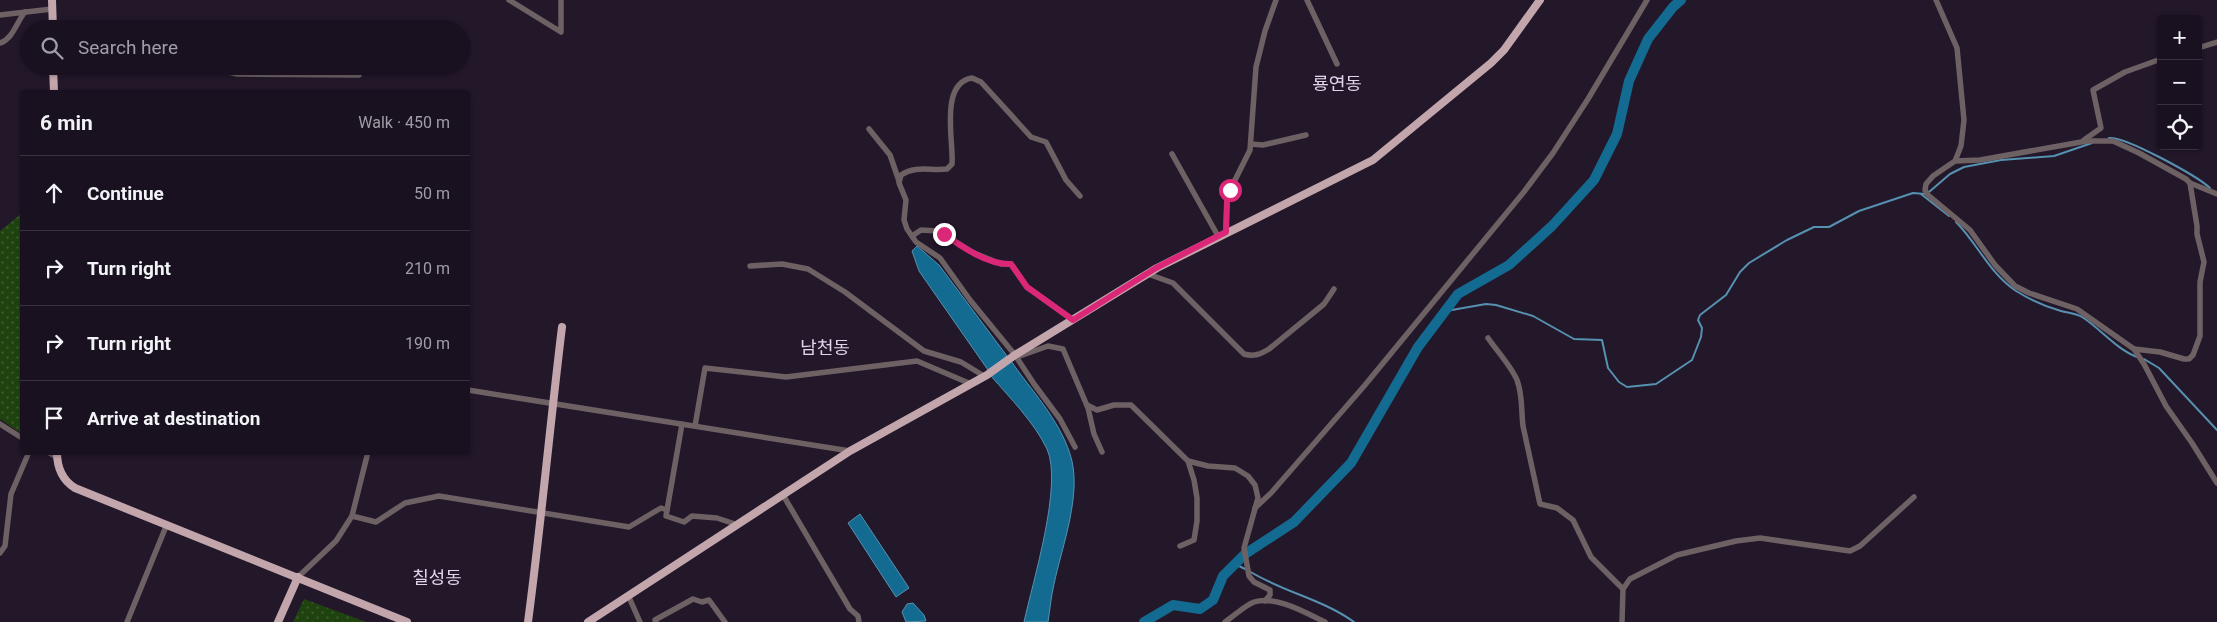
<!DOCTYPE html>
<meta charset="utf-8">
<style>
body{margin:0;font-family:Roboto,"Noto Sans KR",sans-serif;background:#231a29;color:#f1f3f6}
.controls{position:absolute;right:15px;top:15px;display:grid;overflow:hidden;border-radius:5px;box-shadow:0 1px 4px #0004}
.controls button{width:45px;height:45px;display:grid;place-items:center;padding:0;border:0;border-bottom:1px solid #38313e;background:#1a1120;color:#f1f3f6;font:25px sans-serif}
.stop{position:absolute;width:15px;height:15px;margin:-11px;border:4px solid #db2777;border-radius:50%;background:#fff}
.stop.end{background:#db2777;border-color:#fff;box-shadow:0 1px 5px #0008}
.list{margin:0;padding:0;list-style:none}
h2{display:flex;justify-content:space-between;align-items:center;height:65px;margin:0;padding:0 20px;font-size:21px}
h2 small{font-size:16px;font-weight:400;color:#9f9da5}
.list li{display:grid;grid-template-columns:32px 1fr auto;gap:15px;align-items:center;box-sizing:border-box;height:75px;padding:0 20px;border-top:1px solid #38313e}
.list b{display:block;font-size:19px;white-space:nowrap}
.list em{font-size:16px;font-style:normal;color:#9f9da5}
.icon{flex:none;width:28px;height:28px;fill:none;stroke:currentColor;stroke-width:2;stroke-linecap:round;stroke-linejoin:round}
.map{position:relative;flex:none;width:2217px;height:622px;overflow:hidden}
.search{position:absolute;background:#1a1120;box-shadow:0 1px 4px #0004;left:20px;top:20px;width:450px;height:55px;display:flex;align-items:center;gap:12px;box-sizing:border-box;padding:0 18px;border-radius:28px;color:#9f9da5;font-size:19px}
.panel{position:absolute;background:#1a1120;box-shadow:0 1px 4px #0004;left:20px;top:90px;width:450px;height:365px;border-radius:5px}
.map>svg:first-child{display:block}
.grass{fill:url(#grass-dots)}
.water{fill:#136b91;stroke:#5691b0}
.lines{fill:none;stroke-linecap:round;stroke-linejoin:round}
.stream{stroke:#5691b0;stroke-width:2}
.river{stroke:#136b91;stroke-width:10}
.minor{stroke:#6e6164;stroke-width:5.5}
.major{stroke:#c2a6ac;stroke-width:8}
.route{stroke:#db2777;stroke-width:6}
.labels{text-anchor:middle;stroke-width:4;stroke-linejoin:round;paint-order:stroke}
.quarter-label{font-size:18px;fill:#e3d3ed;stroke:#23172a}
</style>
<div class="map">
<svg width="2217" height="622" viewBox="0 0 2217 622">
<defs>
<pattern id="grass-dots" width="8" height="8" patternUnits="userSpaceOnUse" patternTransform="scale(1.25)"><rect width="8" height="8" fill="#1f430f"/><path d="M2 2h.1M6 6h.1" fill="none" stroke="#405e33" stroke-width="1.8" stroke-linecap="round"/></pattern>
</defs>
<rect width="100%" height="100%" fill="#23172a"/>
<g class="grass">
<path d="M 22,213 L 22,434 L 0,419 L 0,231 Z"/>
<path d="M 304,599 L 366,622 L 293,622 Z"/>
</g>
<g class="water">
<path d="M 917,246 L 939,265 L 1007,356 L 988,370 L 919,271 L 912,251 Z"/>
<path d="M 1011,361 C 1031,390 1059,419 1070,454 C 1083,492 1062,546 1054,584 C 1051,597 1050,609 1048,622 L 1024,622 C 1033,581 1063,484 1047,449 C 1034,422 1010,398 991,376 Z"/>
<path d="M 860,514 L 909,588 L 896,597 L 848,523 Z"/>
<path d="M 913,603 L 924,615 L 926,621 L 906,622 L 902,612 L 907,604 Z"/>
</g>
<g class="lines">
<g class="stream">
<path d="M 2109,138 C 2125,136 2197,176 2210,188"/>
<path d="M 1929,192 L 1950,174 L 1964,167 L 2001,160 L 2054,156 L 2092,143"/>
<path d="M 1921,194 L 1949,216"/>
<path d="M 1956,222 C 1977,243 1990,274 2016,291 C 2029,299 2046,307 2061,311 C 2068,313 2075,313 2082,317 C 2101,329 2116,349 2137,357"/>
<path d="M 1446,311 L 1486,304 L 1496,305 L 1533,316 L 1574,339 L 1602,340 L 1608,368 L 1619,382 L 1627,387 L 1656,384 L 1692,360 L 1701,337 L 1702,328 L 1698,320 L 1700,315 L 1726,295 L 1740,272 L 1749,263 L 1787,240 L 1814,227 L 1829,227 L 1859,211 L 1913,193 L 1925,194"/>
<path d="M 2144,359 L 2159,368 L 2217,430"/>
<path d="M 1235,564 L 1245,569"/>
<path d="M 1249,571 C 1283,592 1322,599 1354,622"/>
</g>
<path class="river" d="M 1144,622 L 1173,605 L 1200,609 L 1213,600 L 1223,576 L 1245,554 L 1294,522 L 1351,463 L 1418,347 L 1458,294 L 1509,265 L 1552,226 L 1594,180 L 1617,134 L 1629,81 L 1648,39 L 1673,7 L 1681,0"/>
<g class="minor">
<path d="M 509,0 L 561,32 L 561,0"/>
<path d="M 1307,0 L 1337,64"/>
<path d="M 1936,0 L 1957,48 L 1964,120 L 1961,146 L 1955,161 L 1933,176 L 1926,184 L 1925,190 L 1928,195 L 1970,230 L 1995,265 L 2015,286 L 2029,293 L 2077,309 L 2134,349 L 2160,352 L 2184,359 L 2189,359 L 2193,355 L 2200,336 L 2200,282 L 2204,262 L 2197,234 L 2197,226 L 2190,183 L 2186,179 L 2139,153 L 2113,141 L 2087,141 L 1980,160 L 1955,161"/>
<path d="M 0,15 L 52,9"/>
<path d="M 0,43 C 13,39 17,21 25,12"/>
<path d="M 2198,48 L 2217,42"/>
<path d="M 205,66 L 237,74 L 359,75"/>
<path d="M 869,129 L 890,155 L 899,181"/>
<path d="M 2084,140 L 2101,128 L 2093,90 L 2125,72 L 2161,59"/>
<path d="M 1251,144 L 1263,145 L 1306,135"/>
<path d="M 1172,154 L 1218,236"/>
<path d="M 2190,183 L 2217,194"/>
<path d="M 1226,232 L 1227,201 L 1235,180 L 1250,150 L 1256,67 L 1265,31 L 1276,0"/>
<path d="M 912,236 L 921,230 L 938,231 L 974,253 L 1001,264 L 1011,264 L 1027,287 L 1073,320"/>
<path d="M 750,266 L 782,264 L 808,269 L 845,292 L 924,351 L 961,362 L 984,376"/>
<path d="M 1148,274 L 1173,283 L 1244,354 C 1254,357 1261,354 1269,349 L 1324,304 L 1334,289"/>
<path d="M 1488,338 C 1497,351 1511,366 1517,380 C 1523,396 1521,411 1523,426 L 1540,504 L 1557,508 L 1573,520 L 1591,557 L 1623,589 L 1622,622"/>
<path d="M 2134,349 L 2144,364 L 2166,406 L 2192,443 L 2217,483"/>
<path d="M 1017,357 L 1048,346 L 1063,349 L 1088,408 L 1094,434 L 1102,452"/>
<path d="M 468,390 L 850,451"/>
<path d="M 1087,405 L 1097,410 L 1114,405 L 1131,405 L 1188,461 L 1194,480 L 1197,498 L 1197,521 L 1194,540 L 1180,546"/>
<path d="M 0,424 L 22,438"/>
<path d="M 682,424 L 666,516 L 684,522 L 692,516 L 717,518 L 738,525"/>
<path d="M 695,426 L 705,368 L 786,377 L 917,361 L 971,384"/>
<path d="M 1075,447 L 1060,419 L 1034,384 L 1015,355 L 970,300 L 940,258 L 916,242 L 907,229 L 904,220 L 906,200 L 899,183 L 901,175 C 916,165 930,171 947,169 L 952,164 C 954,143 939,83 972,78 L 981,82 L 1031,137 L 1046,142 L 1066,180 L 1080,196"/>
<path d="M 48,452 L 57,457"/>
<path d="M 368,452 L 352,516 L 376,522 L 405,503 L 439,496 L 629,527 L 661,508 L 667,510"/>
<path d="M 1188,461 L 1208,466 L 1235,468 L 1248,476 L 1255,485 L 1258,498 L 1244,548 L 1249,576 L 1254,582 L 1270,590 L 1270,595 L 1265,601"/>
<path d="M 783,495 L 850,609 L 858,616 L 859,622"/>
<path d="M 1255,508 L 1271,493 L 1365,385 L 1523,193 L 1553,153 L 1588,99 L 1647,0"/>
<path d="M 0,553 L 5,546 L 11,494 L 29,452"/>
<path d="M 298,577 L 336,541 L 352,516"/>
<path d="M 1623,589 L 1630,579 L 1677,555 L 1736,541 L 1760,538 L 1850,551 L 1860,546 L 1914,497"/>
<path d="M 628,595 L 640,622"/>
<path d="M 127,622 L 167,524"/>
<path d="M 656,622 L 655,620 L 693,599 L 702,602 L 709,600 L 725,622"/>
<path d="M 1225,622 C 1234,616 1244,606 1254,602 C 1276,595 1306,613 1325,622"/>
</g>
<g class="major">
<path d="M 52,0 L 53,29"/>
<path d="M 53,66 L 54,92"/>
<path d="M 57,452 C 57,467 62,480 75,488 L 407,622"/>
<path d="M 278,622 L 298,577"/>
<path d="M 528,622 C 541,524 550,425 562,327"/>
<path d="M 588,622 L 850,451 L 987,375 L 1015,355 L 1157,268 L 1373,160 L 1491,63 L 1504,50 L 1540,0"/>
</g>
</g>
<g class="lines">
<path class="route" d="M 944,234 C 962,247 988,265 1011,264 L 1027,287 L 1073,320 L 1156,268 L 1226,232 L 1227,200 L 1230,190"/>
</g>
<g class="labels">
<g class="quarter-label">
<text x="1337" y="90">룡연동</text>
<text x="825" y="354">남천동</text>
<text x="437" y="584">칠성동</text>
</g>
</g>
</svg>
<div class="controls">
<button>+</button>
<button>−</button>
<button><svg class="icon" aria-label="locate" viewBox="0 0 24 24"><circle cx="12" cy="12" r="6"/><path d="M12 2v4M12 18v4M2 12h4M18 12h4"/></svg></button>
</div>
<div class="stop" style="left:1230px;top:190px"></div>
<div class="stop end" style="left:944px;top:234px"></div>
<div class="search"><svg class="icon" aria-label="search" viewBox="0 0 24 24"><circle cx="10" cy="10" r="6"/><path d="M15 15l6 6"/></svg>Search here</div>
<section class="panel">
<h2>6 min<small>Walk · 450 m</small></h2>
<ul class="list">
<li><svg class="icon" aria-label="ahead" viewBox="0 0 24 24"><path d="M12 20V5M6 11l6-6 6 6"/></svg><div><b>Continue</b></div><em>50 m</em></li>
<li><svg class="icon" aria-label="right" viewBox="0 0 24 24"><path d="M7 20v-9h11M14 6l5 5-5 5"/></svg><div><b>Turn right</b></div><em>210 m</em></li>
<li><svg class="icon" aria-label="right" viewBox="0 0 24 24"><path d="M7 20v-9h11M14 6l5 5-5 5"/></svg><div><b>Turn right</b></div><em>190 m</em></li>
<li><svg class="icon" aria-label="arrive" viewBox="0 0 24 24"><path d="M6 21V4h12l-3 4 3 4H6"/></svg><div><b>Arrive at destination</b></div></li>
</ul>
</section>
</div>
